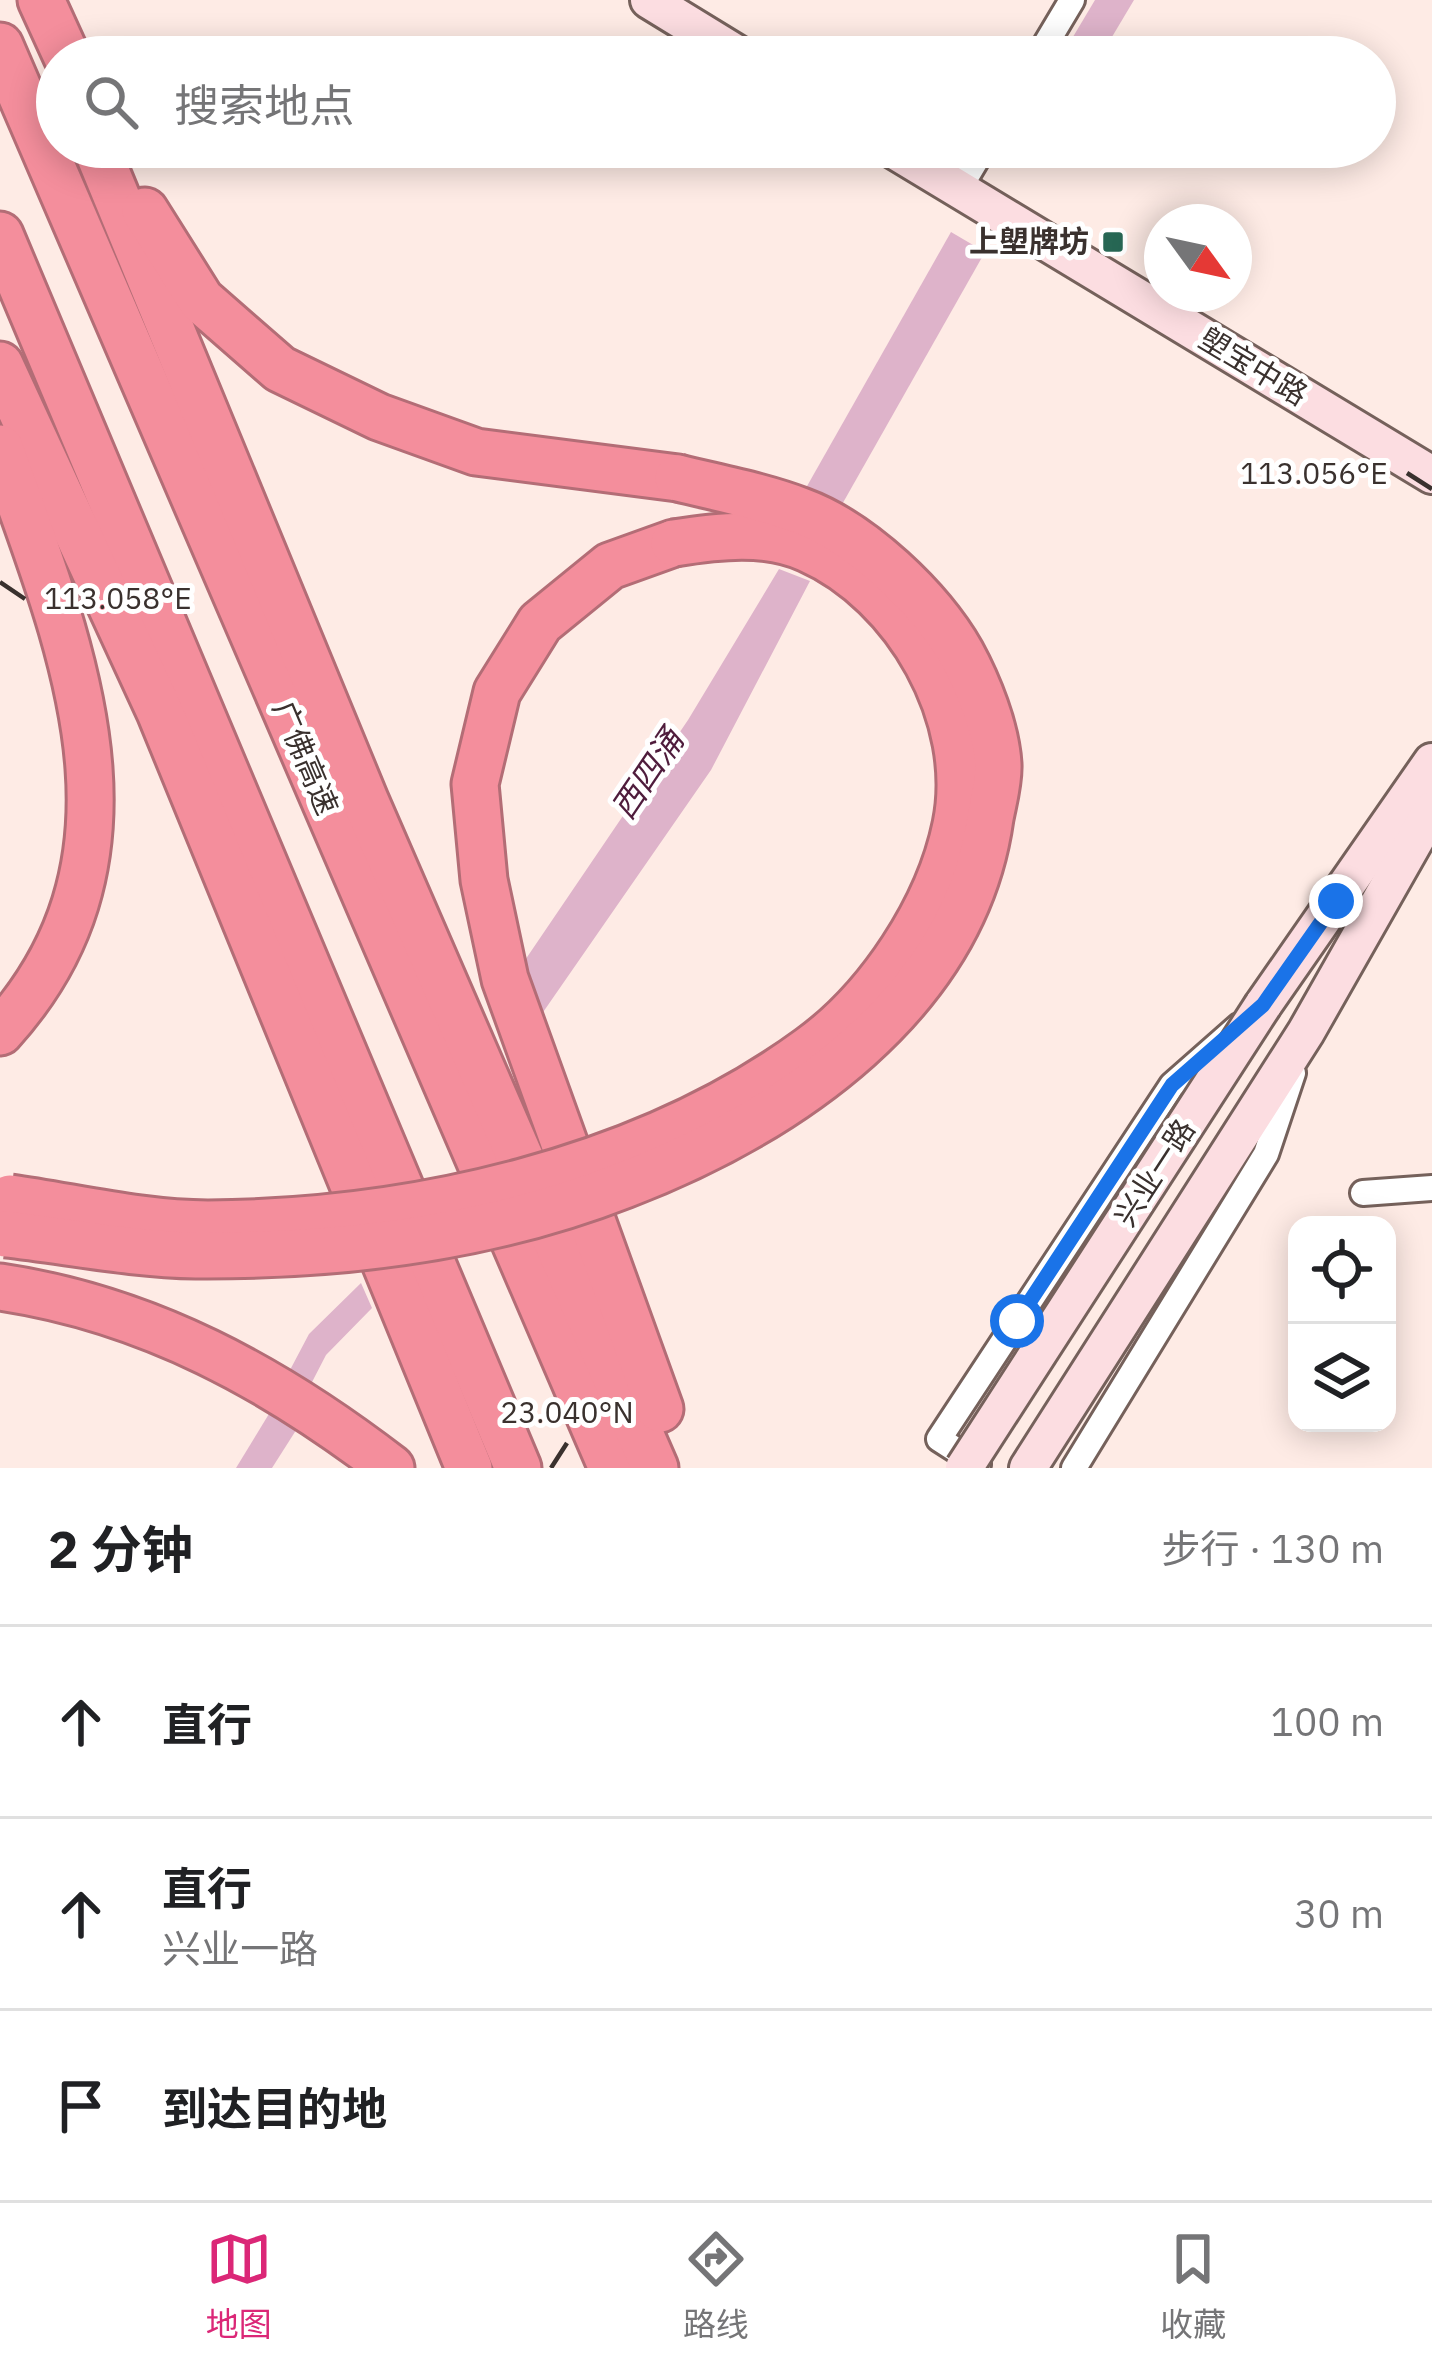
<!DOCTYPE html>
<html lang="zh">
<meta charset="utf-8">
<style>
body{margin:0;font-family:"IBM Plex Sans","Noto Sans SC",sans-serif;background:#f6f6f6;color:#202124}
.controls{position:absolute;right:36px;bottom:36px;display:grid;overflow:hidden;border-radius:24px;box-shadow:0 6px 30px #0003}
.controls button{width:108px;height:108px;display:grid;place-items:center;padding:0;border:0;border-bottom:3px solid #e0e0e0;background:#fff;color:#202124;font:60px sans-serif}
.compass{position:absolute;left:1144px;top:204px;width:108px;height:108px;border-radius:50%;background:#fff;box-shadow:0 6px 30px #0003;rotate:123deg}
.stop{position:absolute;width:36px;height:36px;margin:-27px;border:9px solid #1a73e8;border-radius:50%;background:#fff}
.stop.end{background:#1a73e8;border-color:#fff;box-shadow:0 3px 12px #0008}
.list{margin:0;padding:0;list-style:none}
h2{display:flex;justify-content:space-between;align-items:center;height:156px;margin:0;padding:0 48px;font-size:51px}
h2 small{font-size:39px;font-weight:400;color:#757577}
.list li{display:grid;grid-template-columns:78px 1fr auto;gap:36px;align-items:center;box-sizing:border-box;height:192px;padding:0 48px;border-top:3px solid #e0e0e0}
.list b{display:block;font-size:45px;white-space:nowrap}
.list p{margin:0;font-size:39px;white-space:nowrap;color:#757577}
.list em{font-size:39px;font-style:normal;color:#757577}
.icon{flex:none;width:66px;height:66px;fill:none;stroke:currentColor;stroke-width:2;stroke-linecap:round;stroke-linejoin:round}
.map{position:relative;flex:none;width:1432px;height:1468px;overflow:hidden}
.search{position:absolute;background:#fff;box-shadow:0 6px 30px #0003;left:36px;right:36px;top:36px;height:132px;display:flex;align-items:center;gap:30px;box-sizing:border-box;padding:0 42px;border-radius:66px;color:#757577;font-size:45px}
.sheet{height:732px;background:#fff}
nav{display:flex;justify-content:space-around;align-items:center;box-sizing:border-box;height:168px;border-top:3px solid #e0e0e0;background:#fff;font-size:33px;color:#757577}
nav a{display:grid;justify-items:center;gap:6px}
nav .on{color:#db2777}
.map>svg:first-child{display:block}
.water{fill:#deb3ca}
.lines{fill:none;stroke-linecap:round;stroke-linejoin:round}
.street-casing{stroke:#75615b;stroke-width:30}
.secondary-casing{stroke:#75615b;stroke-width:42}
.highway-casing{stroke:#b36d76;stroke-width:51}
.street{stroke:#fff;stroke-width:24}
.secondary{stroke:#fcdde1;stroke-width:36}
.highway{stroke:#f48e9c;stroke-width:45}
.secondary-bridge-casing{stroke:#75615b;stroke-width:42;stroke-linecap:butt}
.highway-bridge-casing{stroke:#b36d76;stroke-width:51;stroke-linecap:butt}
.secondary-bridge{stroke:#fcdde1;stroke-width:36}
.highway-bridge{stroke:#f48e9c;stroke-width:45}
.route{stroke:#1a73e8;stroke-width:15}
.ticks{fill:none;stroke:#3a312e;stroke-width:4.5}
.poi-dot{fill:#276754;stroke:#fff;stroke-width:4.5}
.labels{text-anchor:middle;stroke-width:10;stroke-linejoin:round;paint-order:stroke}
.poi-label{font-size:30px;font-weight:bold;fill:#3a312e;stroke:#fff;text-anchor:end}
.street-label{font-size:30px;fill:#3a312e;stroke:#fff}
.water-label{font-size:33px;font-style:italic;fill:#4f1c3c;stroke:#fff}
.ticks-label{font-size:30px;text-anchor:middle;fill:#3a312e;stroke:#fff;stroke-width:10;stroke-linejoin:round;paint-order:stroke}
</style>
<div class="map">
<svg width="1432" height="1468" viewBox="0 0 1432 1468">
<rect width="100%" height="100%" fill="#feebe5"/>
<g class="water">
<path d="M 1095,0 L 1134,0 L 1100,57 L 1061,57 Z"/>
<path d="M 951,232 L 985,252 L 840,508 L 802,495 Z"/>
<path d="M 779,569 L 810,581 L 711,770 L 539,1018 L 519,969 L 688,720 Z"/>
<path d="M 361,1283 L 372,1308 L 326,1355 L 311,1384 L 290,1370 L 309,1334 Z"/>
<path d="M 275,1404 L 300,1424 L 272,1468 L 236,1468 Z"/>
</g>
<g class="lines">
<g class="street-casing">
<g id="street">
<path d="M 1038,57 L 1072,0"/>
<path d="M 959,189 L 984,147"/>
<path d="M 1363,1193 L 1432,1188"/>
<path d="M 978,1464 L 939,1439 L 1172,1085 L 1239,1026"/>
<path d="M 1074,1468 L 1266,1154 L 1293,1073"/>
</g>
</g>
<g class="secondary-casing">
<g id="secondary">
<path d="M 649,0 L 742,57"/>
<path d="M 889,147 L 1432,475"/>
<path d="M 1263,1005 L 1432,762"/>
<path d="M 1028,1468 L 1306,1032 L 1432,810"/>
</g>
</g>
<g class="highway-casing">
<g id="highway">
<path d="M 41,0 L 67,57"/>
<path d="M 0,46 L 612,1468"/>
<path d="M 96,147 L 365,800 L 655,1468"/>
<path d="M 145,211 L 201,300 L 280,369 L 379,417 L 476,452 L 678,478"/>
<path d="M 0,235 L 518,1468"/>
<path d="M 0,365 L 160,712 L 469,1468"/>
<path d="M 0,448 C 70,645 162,854 0,1032"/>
<path d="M 0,1287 C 148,1309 274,1378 391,1468"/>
<path d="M 660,1409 L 505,979 L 484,880 L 475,784 L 497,692 L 540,623 L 610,566 L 674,543"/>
</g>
</g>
<use href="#street" class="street"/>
<use href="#secondary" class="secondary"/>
<use href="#highway" class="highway"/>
<g class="secondary-bridge-casing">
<path id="secondary-bridge" d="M 964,1468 L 1263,1005"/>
</g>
<g class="highway-bridge-casing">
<g id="highway-bridge">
<path d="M 10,1198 C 74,1207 143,1224 208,1224 C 413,1222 642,1172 810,1049 C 879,999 939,908 956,825 C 978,718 907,593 808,549 C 766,530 718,536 674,543"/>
<path d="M 6,1234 C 68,1241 133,1254 196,1255 C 339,1256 489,1238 624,1185 C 787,1122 964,1004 990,818 C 993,802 999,781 998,764 C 996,729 978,684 961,653 C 930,599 861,533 801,511 C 762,496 718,488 678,478"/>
</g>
</g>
<use href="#secondary-bridge" class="secondary-bridge"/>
<use href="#highway-bridge" class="highway-bridge"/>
</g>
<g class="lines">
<path class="route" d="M 1017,1321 L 1172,1085 L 1263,1005 L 1336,901"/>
</g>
<path class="ticks" d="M 1407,473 L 1432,489M 0,582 L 25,599M 551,1468 L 567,1443"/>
<rect class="poi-dot" x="1101" y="230" width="24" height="24" rx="6"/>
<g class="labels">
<g class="poi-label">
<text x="1089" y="252">上塱牌坊</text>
</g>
<g class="street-label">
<text transform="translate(1253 367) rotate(31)" y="10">塱宝中路</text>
<text transform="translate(305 758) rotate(67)" y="10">广佛高速</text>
<text transform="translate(1155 1173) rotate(-57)" y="10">兴业一路</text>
</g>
<g class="water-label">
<text transform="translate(647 774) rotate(-56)" y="12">西四涌</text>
</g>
</g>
<g class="ticks-label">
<text x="1314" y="484">113.056°E</text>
<text x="118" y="609">113.058°E</text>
<text x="567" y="1423">23.040°N</text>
</g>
</svg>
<div class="controls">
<button><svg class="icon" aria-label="locate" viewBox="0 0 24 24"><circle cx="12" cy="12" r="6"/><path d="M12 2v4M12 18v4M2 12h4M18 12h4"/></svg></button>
<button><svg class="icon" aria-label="layers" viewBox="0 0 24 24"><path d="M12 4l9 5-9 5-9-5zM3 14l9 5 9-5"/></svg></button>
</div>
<svg class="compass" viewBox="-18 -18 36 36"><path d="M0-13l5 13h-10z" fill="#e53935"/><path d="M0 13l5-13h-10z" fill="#757577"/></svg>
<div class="stop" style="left:1017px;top:1321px"></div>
<div class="stop end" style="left:1336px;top:901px"></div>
<div class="search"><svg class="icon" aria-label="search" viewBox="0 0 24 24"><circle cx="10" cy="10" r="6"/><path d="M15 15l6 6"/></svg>搜索地点</div>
</div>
<section class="sheet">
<h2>2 分钟<small>步行 · 130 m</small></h2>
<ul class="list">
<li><svg class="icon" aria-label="ahead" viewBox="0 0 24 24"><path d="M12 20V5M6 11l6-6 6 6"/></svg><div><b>直行</b></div><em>100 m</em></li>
<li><svg class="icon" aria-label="ahead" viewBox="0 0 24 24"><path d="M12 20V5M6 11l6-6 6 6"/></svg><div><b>直行</b><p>兴业一路</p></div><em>30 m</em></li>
<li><svg class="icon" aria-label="arrive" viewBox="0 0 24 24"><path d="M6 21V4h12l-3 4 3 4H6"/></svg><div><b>到达目的地</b></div></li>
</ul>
</section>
<nav>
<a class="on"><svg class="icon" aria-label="map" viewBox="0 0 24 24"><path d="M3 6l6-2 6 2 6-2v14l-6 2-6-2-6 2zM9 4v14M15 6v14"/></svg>地图</a>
<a><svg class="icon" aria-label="directions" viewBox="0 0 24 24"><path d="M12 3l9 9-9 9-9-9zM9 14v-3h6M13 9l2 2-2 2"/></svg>路线</a>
<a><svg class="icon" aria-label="saved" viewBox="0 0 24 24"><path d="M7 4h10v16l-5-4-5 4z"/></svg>收藏</a>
</nav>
